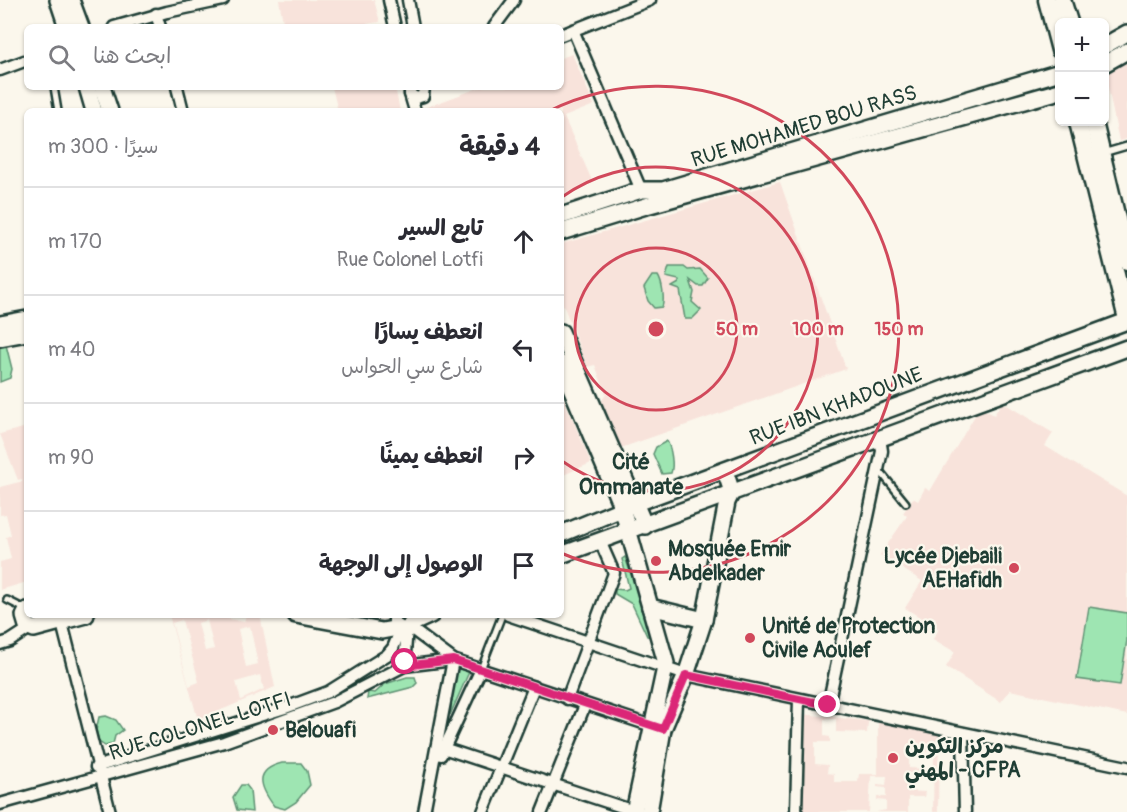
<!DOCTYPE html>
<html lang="ar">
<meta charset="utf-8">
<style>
body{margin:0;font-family:Pangolin,"Playpen Sans Arabic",sans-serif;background:#f2f2f3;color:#2b2b33;direction:rtl}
.controls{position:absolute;right:18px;top:18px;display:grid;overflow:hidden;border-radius:9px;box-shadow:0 2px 4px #0004}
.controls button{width:54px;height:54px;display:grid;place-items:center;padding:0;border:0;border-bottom:2px solid #e1e1e2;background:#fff;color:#2b2b33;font:30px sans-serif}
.stop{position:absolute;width:18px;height:18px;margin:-14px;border:4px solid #db2777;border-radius:50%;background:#fff}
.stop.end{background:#db2777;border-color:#fff;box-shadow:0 2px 6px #0008}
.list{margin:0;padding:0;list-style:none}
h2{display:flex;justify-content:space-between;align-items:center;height:78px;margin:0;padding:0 24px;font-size:26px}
h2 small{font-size:20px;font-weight:400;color:#7c7c81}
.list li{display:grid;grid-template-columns:39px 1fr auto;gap:18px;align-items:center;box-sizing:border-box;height:108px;padding:0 24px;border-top:2px solid #e1e1e2}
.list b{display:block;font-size:22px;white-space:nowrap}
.list p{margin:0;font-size:20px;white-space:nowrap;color:#7c7c81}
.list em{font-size:20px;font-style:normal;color:#7c7c81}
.icon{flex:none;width:33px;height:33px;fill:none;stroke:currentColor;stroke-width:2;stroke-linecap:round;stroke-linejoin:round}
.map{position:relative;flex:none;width:1127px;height:812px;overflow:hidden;direction:ltr}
.search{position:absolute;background:#fff;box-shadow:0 2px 4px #0004;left:24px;top:24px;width:540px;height:66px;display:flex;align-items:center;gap:15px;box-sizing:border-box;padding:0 21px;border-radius:9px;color:#7c7c81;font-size:22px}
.panel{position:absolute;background:#fff;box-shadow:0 2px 4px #0004;left:24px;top:108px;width:540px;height:510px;border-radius:9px;direction:rtl}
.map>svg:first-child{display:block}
.built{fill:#f8e3db;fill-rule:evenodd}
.green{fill:#9ee5b2;stroke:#5e9173;stroke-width:1.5}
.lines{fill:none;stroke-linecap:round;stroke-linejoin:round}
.lane-casing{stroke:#1f3d34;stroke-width:10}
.street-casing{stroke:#1f3d34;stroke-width:15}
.secondary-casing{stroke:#1f3d34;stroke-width:20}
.primary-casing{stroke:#1f3d34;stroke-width:21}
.lane{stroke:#fbf7ec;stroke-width:5}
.street{stroke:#fbf7ec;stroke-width:10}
.secondary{stroke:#fbf7ec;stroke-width:15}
.primary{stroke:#fbf7ec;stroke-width:16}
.route{stroke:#db2777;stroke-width:8}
.ring{fill:none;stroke:#d1495b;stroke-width:3}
.poi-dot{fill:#d1495b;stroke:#fbf7ec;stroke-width:2}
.labels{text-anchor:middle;stroke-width:4.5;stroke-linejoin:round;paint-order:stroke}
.street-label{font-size:21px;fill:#1f3d34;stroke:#fbf7ec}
.poi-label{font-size:21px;font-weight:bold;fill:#1f3d34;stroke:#fbf7ec;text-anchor:start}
.neighbourhood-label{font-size:22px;font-weight:bold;fill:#1f3d34;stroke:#fbf7ec}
.centre{fill:#d1495b;stroke:#fbf7ec;stroke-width:3}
.ring-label{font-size:18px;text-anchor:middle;font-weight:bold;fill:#d1495b;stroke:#fbf7ec;stroke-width:4.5;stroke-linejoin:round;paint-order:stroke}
</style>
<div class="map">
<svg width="1127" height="812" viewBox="0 0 1127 812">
<rect width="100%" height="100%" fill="#fbf7ec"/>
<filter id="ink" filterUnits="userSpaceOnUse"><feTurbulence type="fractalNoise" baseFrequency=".0167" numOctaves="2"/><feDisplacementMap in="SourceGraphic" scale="12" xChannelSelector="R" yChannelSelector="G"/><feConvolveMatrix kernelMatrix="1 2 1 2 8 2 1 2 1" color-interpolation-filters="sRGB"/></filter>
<g filter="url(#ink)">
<g class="built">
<path d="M 279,0 L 374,0 L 380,22 L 342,27 L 284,27 Z"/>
<path d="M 572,54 L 594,105 L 564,117 L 593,183 L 561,196 L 561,111 L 427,111 L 427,107 L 481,87 L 561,87 L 561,58 Z"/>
<path d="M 1127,62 L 1127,139 L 1119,141 L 1105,73 Z"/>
<path d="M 332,87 L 395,87 L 400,111 L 338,111 Z"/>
<path d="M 780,182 L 846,369 L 618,449 L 601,402 L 606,394 L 595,365 L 587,367 L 561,299 L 561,244 Z"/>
<path d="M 561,392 L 591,463 L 561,476 Z"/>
<path d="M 1002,402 L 1053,433 L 1045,446 L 1127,496 L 1127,715 L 1010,690 L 1001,702 L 946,667 L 955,652 L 933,639 L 939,629 L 905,608 L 922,581 L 880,555 L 907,516 L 903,513 L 913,498 L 918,501 L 925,488 L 930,491 L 980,407 L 994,415 Z"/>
<path d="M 27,427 L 27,509 L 24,510 L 27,521 L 27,582 L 0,590 L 0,562 L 11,559 L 6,537 L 11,535 L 6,514 L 0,515 L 0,487 L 23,481 L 22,479 L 18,480 L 0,434 Z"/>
<path d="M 169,615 L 213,615 L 244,622 L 246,615 L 260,615 L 275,687 L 198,720 ZM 182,620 L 199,682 L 189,686 L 172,623 ZM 207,620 L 214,649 L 205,651 L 198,623 ZM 250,626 L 258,664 L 246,667 L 238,629 ZM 260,675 L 264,689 L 241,700 L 236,682 Z"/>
<path d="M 801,714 L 878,722 L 939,732 L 938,812 L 933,812 L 934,752 L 909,751 L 909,768 L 926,769 L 926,773 L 908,773 L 908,791 L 925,792 L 924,797 L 908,797 L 908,812 L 876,812 L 886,810 L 886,801 L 877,800 L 877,797 L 886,797 L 886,788 L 877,787 L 877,784 L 886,785 L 887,776 L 871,776 L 869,812 L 798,812 ZM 824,719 L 836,719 L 836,732 L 867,733 L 868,722 L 878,722 L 878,774 L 859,774 L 858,782 L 834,782 L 834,774 L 827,773 L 828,765 L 815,764 L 815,742 L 830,742 L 830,737 L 824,736 Z"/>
</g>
<g class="green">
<path d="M 669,267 L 684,267 L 688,270 L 700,269 L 708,278 L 703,286 L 698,286 L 690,280 L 694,292 L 692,302 L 701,310 L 692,319 L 685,319 L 680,290 L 672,287 L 679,283 L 679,280 L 666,277 Z"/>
<path d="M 652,276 L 658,276 C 662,282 665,299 662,307 L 654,308 L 648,301 L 644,288 Z"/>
<path d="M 0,344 L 6,345 L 12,369 L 10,378 L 0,382 Z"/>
<path d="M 667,441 C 671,448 674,465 671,473 L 662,474 L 653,454 L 656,447 Z"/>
<path d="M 625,557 L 653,637 L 647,636 L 632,604 L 615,594 L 615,589 L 625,590 L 629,588 L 622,559 Z"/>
<path d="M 1089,607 L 1127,613 L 1127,640 L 1120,685 L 1077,679 Z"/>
<path d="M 457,668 L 469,672 L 450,715 L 455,670 Z"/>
<path d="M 407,677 L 415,677 L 417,683 L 413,687 L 367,699 L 368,692 L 375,693 L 385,684 Z"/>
<path d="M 106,716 L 116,720 L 123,730 L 115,736 L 113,744 L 105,746 L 99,742 L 96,730 L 99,717 Z"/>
<path d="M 282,763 L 301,763 L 307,771 L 310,785 L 296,802 L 285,809 L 274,806 C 259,786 254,770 282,763 Z"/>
<path d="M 241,785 L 246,785 L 250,790 L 252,812 L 237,810 L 233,797 Z"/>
</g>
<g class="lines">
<g class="lane-casing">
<g id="lane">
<path d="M 54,87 L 58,111"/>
<path d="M 1103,153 L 1127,146"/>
<path d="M 879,470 L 906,503"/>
<path d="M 7,600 L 25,609"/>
<path d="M 481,669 L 502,615"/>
</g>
</g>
<g class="street-casing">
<g id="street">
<path d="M 389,0 L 395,27"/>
<path d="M 408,0 L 413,27"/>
<path d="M 156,14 L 160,27"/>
<path d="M 114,27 L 167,12 L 223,0"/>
<path d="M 494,27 L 514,0"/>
<path d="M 573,30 L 641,190"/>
<path d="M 561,35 L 650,0"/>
<path d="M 0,70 L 27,60"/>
<path d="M 177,87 L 183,111"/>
<path d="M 410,87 L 410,94 L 416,98 L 423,96 L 424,87"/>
<path d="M 410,94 L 415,111"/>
<path d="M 60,615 L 110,812"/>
<path d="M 394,615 L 394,624 L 401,629 L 411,624 L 411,615"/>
<path d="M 508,615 L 686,675 L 1127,767"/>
<path d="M 409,627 L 452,659"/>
<path d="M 0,644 L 10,641 L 30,628"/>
<path d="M 404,666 L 407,628"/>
<path d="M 567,699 L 614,573 L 600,541"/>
<path d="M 828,705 L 882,451 L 880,438"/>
<path d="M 963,734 L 965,812"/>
<path d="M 437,746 L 634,811"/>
<path d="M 441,755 L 481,669"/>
<path d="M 96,767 L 285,708 L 328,692 L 387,655 L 393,648 L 401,629"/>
<path d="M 0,804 L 224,742 L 334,702 L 404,666 L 453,660 L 652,726"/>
<path d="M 424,812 L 453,660"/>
<path d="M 483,812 L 534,687"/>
<path d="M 542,812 L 585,705"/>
<path d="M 796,812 L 799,699"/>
</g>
</g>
<g class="secondary-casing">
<g id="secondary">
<path d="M 58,0 L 67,27"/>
<path d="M 71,0 L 81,27"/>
<path d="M 1104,46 L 1127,33"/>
<path d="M 1104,64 L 1127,51"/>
<path d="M 87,87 L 94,111"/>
<path d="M 102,87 L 110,111"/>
<path d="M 561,216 L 641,190 L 663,190 L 1060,72"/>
<path d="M 561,232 L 646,206 L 1060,91"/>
<path d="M 0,324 L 27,319"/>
<path d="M 561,332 L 645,526"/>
<path d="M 0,338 L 27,333"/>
<path d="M 561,364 L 622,508 L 666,663 L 634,812"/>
<path d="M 561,534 L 636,503 L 1127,321"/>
<path d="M 561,555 L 1127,348"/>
<path d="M 650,607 L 704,620"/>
<path d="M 27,610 L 24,616 L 27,626 L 34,629 L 86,615"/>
<path d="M 296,615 L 382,631 L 398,628"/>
<path d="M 411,624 L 431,615"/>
<path d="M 649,812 L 663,729 L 686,675 L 704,620 L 727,502 L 732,492 L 725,471"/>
</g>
</g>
<g class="primary-casing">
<g id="primary">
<path d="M 1047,0 L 1060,50"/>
<path d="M 1062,0 L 1069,22"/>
<path d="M 1078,122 L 1127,319"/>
<path d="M 1094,122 L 1127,261"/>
</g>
</g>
<use href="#lane" class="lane"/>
<use href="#street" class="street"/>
<use href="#secondary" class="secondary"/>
<use href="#primary" class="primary"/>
</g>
</g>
<g class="lines" filter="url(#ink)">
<path class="route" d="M 405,662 L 404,666 L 453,660 L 663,729 L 686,675 L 828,705"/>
</g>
<g class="ring">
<circle cx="656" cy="329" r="81"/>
<path d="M562 197A162 162 0 1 1 562 461"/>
<path d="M549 111A243 243 0 1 1 561 553"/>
</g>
<g class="poi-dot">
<circle cx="656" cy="561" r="6"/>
<circle cx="1014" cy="568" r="6"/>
<circle cx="750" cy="638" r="6"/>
<circle cx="273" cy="730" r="6"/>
<circle cx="893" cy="758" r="6"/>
</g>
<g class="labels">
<g class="street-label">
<text transform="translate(804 126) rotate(-17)" y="7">RUE MOHAMED BOU RASS</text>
<text transform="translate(836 406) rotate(-21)" y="7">RUE IBN KHADOUNE</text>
<text transform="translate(200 726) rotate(-17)" y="7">RUE COLONEL LOTFI</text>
</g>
<g class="poi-label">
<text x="668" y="556">Mosquée Emir<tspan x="668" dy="24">Abdelkader</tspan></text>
<text x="1002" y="563" text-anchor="end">Lycée Djebaili<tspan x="1002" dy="24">AEHafidh</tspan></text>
<text x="762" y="633">Unité de Protection<tspan x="762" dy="24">Civile Aoulef</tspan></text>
<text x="285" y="737">Belouafi</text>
<text x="905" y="753">مركز التكوين<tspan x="905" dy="24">المهني - CFPA</tspan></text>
</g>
<g class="neighbourhood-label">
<text x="631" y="469">Cité<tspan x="631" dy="25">Ommanate</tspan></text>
</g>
</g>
<circle cx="656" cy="329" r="9" class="centre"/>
<g class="ring-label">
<text x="737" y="335">50 m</text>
<text x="818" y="335">100 m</text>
<text x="899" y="335">150 m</text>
</g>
</svg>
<div class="controls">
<button>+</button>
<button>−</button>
</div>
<div class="stop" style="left:405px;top:662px"></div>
<div class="stop end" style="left:828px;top:705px"></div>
<div class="search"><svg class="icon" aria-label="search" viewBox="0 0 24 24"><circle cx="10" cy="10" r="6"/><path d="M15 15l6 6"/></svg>ابحث هنا</div>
<section class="panel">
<h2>4 دقيقة<small>سيرًا · 300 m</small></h2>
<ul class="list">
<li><svg class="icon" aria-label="ahead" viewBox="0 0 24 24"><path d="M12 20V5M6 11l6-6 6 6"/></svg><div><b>تابع السير</b><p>Rue Colonel Lotfi</p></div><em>170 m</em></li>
<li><svg class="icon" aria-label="left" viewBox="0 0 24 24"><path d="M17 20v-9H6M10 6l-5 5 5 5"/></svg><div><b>انعطف يسارًا</b><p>شارع سي الحواس</p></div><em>40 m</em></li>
<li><svg class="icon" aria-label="right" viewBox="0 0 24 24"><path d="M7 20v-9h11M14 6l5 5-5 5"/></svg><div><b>انعطف يمينًا</b></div><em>90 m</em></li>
<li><svg class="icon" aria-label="arrive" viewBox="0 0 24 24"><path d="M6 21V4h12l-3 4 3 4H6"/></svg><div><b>الوصول إلى الوجهة</b></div></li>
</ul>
</section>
</div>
